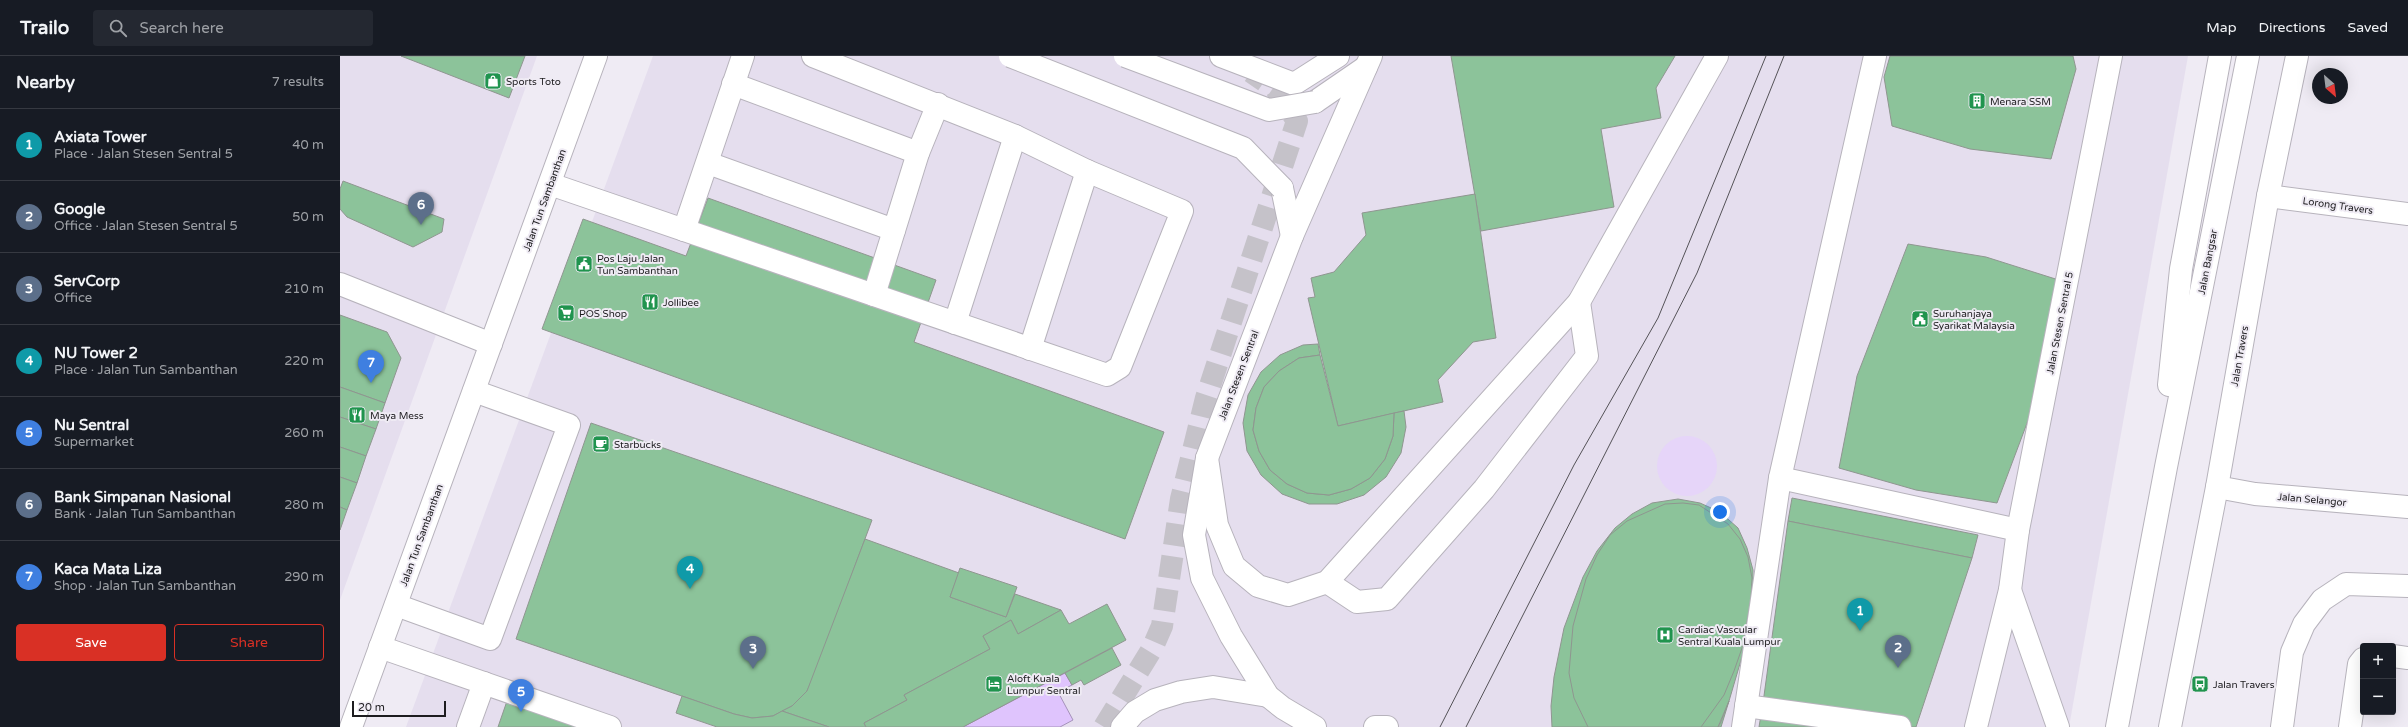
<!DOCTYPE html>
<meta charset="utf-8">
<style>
body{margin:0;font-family:"Varela Round",sans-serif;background:#242831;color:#f1f3f6}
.controls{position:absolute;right:12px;bottom:12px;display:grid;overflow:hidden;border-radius:4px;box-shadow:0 4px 16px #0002}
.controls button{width:36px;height:36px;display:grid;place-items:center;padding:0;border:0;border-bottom:1px solid #363941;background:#171b24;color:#f1f3f6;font:20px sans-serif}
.compass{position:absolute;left:1972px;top:12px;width:36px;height:36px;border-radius:50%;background:#171b24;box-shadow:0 4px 16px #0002;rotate:152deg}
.scale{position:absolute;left:12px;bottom:10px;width:94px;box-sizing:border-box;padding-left:4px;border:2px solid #1d1c1f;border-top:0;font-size:11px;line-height:14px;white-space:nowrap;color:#1d1c1f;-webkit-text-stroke:3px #efebf4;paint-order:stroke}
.you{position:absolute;left:1380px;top:456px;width:14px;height:14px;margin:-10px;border:3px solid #fff;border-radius:50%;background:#1a73e8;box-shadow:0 0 0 6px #1a73e833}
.badge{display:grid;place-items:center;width:26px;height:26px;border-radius:50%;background:#d93025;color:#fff;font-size:13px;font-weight:700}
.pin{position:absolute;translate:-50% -33px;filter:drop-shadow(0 1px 2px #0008)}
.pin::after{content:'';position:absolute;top:21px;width:14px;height:12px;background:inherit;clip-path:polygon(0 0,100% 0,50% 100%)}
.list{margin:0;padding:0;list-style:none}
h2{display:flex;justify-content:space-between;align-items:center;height:52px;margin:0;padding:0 16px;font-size:17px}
h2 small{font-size:13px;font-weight:400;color:#9ea1a6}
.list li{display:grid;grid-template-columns:26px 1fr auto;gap:12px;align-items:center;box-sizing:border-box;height:72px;padding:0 16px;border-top:1px solid #363941}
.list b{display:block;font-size:15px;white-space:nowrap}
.list p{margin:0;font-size:13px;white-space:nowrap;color:#9ea1a6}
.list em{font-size:13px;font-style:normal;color:#9ea1a6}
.actions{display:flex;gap:8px;padding:12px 16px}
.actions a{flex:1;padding:9px 0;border:1px solid #d93025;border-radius:4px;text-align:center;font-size:14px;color:#d93025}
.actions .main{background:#d93025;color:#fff}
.icon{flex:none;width:22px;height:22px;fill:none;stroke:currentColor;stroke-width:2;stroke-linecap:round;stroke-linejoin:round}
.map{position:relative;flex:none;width:2068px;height:671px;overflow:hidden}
header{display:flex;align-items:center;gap:24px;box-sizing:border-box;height:56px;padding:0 20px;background:#171b24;border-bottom:1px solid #363941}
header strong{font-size:19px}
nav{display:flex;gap:22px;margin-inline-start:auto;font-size:14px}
.search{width:280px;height:36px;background:#242831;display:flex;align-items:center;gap:10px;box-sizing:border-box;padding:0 14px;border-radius:4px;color:#9ea1a6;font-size:15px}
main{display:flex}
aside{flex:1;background:#171b24}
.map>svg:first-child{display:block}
.built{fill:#e5deee}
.green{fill:#e6d5f9}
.water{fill:#dfc4fd;stroke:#a592ba}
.building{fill:#8cc39a;stroke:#8f9690}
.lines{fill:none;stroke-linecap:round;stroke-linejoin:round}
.minor-tunnel{stroke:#c5c2c9;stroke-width:22;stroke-dasharray:22 11;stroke-linecap:butt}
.minor-casing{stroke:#b7b3bc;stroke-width:24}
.major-casing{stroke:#b7b3bc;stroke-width:24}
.minor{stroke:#fff;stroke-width:22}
.major{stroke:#fff;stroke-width:22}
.tram{stroke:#545257;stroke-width:1}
.major-bridge-casing{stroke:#b7b3bc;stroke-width:24;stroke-linecap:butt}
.major-bridge{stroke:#fff;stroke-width:22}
.labels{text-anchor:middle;stroke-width:4;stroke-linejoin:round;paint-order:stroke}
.poi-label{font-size:10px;fill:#1d1c1f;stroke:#efebf4;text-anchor:start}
.street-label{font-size:10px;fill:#1d1c1f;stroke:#efebf4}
</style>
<header>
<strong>Trailo</strong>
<div class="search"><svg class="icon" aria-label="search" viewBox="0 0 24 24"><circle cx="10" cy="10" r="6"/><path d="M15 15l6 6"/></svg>Search here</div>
<nav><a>Map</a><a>Directions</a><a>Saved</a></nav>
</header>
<main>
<aside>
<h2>Nearby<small>7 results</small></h2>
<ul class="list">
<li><span class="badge" style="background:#0f9aa8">1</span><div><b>Axiata Tower</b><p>Place · Jalan Stesen Sentral 5</p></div><em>40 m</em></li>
<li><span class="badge" style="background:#5c6f8a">2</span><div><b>Google</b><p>Office · Jalan Stesen Sentral 5</p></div><em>50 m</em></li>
<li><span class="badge" style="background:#5c6f8a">3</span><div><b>ServCorp</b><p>Office</p></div><em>210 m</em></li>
<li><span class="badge" style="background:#0f9aa8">4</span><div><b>NU Tower 2</b><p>Place · Jalan Tun Sambanthan</p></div><em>220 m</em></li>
<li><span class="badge" style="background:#3f7fe0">5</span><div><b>Nu Sentral</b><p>Supermarket</p></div><em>260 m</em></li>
<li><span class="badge" style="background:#5c6f8a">6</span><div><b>Bank Simpanan Nasional</b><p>Bank · Jalan Tun Sambanthan</p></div><em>280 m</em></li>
<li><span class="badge" style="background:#3f7fe0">7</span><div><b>Kaca Mata Liza</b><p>Shop · Jalan Tun Sambanthan</p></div><em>290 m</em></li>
</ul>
<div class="actions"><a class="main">Save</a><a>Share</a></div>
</aside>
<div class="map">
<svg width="2068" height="671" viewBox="0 0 2068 671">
<rect width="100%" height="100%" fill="#efebf4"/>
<g class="built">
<path d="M 0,0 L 197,0 L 0,544 Z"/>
<path d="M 313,0 L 1848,0 L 1729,671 L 66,671 Z"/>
</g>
<circle class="green" cx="1347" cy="410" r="30"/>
<path class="water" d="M 725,617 L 732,629 L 718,636 L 733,664 L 720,671 L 623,671 Z"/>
<g class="building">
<path d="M 61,0 L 185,0 L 169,42 Z"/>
<path d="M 1111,0 L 1335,0 L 1316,32 L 1321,62 L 1261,73 L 1274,151 L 1141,175 Z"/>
<path d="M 1550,0 L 1733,0 L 1736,13 L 1711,103 L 1630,93 L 1552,70 L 1544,21 Z"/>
<path d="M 3,125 L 104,163 L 102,176 L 73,191 L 7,161 L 0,153 L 0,133 Z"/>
<path d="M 1135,138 L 1156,282 L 1133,286 L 1098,324 L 1103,346 L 998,370 L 968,242 L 975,241 L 971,222 L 994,216 L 1026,179 L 1022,157 Z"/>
<path d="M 368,142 L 596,224 L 574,286 L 824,376 L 785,483 L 202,273 L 243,163 L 346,200 Z"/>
<path d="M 1568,188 L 1646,201 L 1725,226 L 1707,314 L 1657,447 L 1576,434 L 1499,412 L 1517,320 Z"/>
<path d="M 0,259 L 47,276 L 61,302 L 45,347 L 0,331 Z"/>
<path d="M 978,288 L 980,299 L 959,302 L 939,315 L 924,331 L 916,352 L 913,374 L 919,395 L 930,414 L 947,428 L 967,437 L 989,439 L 1011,433 L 1030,422 L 1045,403 L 1053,380 L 1054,357 L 1064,355 L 1066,371 L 1061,397 L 1046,421 L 1024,439 L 997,448 L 969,448 L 942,438 L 921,419 L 907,395 L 903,367 L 908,339 L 921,316 L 940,299 L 963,289 Z"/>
<path d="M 980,299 L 998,370 L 1054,357 L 1053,380 L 1045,403 L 1030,422 L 1011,433 L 989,439 L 967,437 L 947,428 L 930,414 L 919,395 L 913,374 L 916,352 L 924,331 L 939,315 L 959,302 Z"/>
<path d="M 0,331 L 45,347 L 36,373 L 0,361 Z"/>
<path d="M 0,361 L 36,373 L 26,400 L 0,391 Z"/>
<path d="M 251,367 L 532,464 L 476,615 L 467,635 L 452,650 L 433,660 L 412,662 L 394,658 L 176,583 Z"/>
<path d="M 0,391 L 26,400 L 17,427 L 0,421 Z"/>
<path d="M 0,421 L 17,427 L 7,454 L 0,451 Z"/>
<path d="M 1452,442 L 1638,479 L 1632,502 L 1448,465 Z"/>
<path d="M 1338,443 L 1360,447 L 1380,456 L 1398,472 L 1407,492 L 1413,514 L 1413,540 L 1404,594 L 1389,645 L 1378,671 L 1212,671 L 1211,650 L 1214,621 L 1224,572 L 1243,521 L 1257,495 L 1275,472 L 1292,458 L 1312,447 Z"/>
<path d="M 1343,447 L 1359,449 L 1388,468 L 1400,483 L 1408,501 L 1412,522 L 1411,544 L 1402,592 L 1394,615 L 1384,639 L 1361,671 L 1248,671 L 1234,642 L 1229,617 L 1233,570 L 1246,523 L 1257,499 L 1270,479 L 1287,465 L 1325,448 Z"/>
<path d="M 0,451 L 7,454 L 0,474 Z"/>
<path d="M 1448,465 L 1632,502 L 1576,671 L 1533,671 L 1423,647 Z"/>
<path d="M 525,483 L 619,517 L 610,541 L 666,561 L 675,538 L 721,554 L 678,578 L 671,564 L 643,580 L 650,593 L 564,639 L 567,644 L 524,667 L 526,671 L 489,671 L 442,655 L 452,650 L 467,635 Z"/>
<path d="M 620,512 L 677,531 L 666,561 L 610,541 Z"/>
<path d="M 767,548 L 786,584 L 623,671 L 526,671 L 524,667 L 567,644 L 564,639 L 650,593 L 643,580 L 671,564 L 678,578 L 721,554 L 729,568 Z"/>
<path d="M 772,592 L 781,609 L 744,629 L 741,624 L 732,629 L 725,617 Z"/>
<path d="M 342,640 L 394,658 L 412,662 L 433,660 L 442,655 L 489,671 L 377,671 L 336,657 Z"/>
<path d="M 167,645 L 241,671 L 158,671 Z"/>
<path d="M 1389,645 L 1381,671 L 1378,671 L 1380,668 Z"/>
<path d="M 1423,647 L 1533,671 L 1419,671 Z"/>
</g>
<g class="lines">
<path class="minor-tunnel" d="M 764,671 L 812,593 L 822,570 L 841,443 L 866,342 L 957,65 L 936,33 L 911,16"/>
<g class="minor-casing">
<g id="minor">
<path d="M 881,0 L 954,28 L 998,0"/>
<path d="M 393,28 L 578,97"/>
<path d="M 368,107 L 554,174"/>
<path d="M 210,128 L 767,319 L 780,311 L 842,155 L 747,115 L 675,80 L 473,0"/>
<path d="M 1928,140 L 2068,158"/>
<path d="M 344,174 L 403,0"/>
<path d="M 0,228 L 151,288"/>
<path d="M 534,239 L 578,97 L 598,48"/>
<path d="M 615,267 L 675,80"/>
<path d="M 690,293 L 747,115"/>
<path d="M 867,402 L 877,469 L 894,510 L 918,530 L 948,539 L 987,526 L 1239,246 L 1377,0"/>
<path d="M 1440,422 L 1678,474"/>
<path d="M 1877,431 L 1915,438 L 2068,451"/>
<path d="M 987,526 L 1017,546 L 1047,543 L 1144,433 L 1247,300 L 1239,246"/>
<path d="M 56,549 L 150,583 L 229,369 L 134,335"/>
<path d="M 40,591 L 270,671"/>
<path d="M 2053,600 L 2068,602"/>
<path d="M 1406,650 L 1560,671"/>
<path d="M 128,671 L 144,627"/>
<path d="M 782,671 L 795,656 L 815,644 L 841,636 L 873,631 L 928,640"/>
<path d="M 975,671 L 943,652 L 928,640 L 891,580 L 862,522 L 854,479 L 867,402 L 952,180 L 1031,0"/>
<path d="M 1035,671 L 1047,671"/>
<path d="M 1403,671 L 1440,422 L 1535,0"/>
<path d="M 1636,671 L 1670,534 L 1678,474 L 1771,0"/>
<path d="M 1942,671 L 1952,596 L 1964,568 L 1982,544 L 2006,528 L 2068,530"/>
<path d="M 2010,671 L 2019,608 L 2023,603"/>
</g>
</g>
<g class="major-casing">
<g id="major">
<path d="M 975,46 L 1026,11"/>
<path d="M 942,132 L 952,180"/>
<path d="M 1829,329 L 1841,213 L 1880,0"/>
<path d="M 1670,534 L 1718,671"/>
<path d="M 11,671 L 256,0"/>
<path d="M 1777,671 L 1826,411 L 1908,0"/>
<path d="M 1830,671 L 1877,431 L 1928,140 L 1957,0"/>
</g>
</g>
<use href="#minor" class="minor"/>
<use href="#major" class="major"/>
<g class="tram">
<path d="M 1100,671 L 1234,409 L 1318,262 L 1426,0"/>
<path d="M 1126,671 L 1357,217 L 1444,0"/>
</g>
<g class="major-bridge-casing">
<g id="major-bridge">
<path d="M 670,0 L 903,92 L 942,132"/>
<path d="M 785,0 L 929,54 L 975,46"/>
</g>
</g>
<use href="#major-bridge" class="major-bridge"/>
</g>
<defs>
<g id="shop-square" transform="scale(0.9)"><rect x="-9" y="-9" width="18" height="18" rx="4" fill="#20944e" stroke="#efebf4"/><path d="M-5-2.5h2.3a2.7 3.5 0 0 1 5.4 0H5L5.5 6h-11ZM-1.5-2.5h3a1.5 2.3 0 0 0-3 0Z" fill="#fff"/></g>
<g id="building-square" transform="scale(0.9)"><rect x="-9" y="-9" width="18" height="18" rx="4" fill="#20944e" stroke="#efebf4"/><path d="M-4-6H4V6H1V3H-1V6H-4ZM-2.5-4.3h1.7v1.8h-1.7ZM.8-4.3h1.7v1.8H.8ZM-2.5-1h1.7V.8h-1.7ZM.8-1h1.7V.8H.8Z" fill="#fff"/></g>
<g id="civic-square" transform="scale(0.9)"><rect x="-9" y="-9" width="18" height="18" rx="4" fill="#20944e" stroke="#efebf4"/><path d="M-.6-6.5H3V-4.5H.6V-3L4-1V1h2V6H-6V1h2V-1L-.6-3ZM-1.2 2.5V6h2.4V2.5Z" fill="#fff"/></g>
<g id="restaurant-square" transform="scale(0.9)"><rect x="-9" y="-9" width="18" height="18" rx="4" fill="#20944e" stroke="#efebf4"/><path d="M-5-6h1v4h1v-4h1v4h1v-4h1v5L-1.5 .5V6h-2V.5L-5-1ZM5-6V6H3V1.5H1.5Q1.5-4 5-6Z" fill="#fff"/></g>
<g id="supermarket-square" transform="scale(0.9)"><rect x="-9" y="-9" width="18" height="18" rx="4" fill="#20944e" stroke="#efebf4"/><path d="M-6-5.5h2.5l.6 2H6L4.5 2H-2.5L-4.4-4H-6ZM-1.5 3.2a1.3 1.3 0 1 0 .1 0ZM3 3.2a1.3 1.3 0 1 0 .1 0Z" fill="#fff"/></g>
<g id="cafe-square" transform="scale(0.9)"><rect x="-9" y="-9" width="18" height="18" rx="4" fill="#20944e" stroke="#efebf4"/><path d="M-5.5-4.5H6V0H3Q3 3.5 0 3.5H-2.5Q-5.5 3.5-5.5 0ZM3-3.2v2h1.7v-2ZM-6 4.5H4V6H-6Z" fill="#fff"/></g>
<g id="hospital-square" transform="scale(0.9)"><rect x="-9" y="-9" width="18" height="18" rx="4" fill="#20944e" stroke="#efebf4"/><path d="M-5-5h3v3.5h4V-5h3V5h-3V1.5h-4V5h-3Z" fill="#fff"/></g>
<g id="hotel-square" transform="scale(0.9)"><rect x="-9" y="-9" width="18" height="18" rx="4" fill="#20944e" stroke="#efebf4"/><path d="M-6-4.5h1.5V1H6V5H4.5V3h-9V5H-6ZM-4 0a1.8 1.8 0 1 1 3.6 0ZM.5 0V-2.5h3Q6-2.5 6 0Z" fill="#fff"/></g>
<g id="bus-square" transform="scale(0.9)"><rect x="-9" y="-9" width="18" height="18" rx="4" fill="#20944e" stroke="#efebf4"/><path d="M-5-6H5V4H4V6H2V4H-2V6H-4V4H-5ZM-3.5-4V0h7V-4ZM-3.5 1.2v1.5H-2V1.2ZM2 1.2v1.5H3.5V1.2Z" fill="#fff"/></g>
</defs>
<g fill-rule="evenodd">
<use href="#shop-square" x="153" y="25"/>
<use href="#building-square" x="1637" y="45"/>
<use href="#civic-square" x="244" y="208"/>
<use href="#restaurant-square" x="310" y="246"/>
<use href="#supermarket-square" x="226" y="257"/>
<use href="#civic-square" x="1580" y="263"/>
<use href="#restaurant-square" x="17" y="359"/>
<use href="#cafe-square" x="261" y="388"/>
<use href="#hospital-square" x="1325" y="579"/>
<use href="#hotel-square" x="654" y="628"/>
<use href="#bus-square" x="1860" y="628"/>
</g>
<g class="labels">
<g class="poi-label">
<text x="166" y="29">Sports Toto</text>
<text x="1650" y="49">Menara SSM</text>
<text x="257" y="206">Pos Laju Jalan<tspan x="257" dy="12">Tun Sambanthan</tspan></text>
<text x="323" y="250">Jollibee</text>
<text x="239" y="261">POS Shop</text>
<text x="1593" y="261">Suruhanjaya<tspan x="1593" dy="12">Syarikat Malaysia</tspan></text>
<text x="30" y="363">Maya Mess</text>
<text x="274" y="392">Starbucks</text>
<text x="1338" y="577">Cardiac Vascular<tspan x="1338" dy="12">Sentral Kuala Lumpur</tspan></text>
<text x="667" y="626">Aloft Kuala<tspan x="667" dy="12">Lumpur Sentral</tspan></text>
<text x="1873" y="632">Jalan Travers</text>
</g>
<g class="street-label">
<text transform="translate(204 144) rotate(-70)" y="4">Jalan Tun Sambanthan</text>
<text transform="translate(1998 149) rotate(8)" y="4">Lorong Travers</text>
<text transform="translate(1867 206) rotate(-79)" y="4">Jalan Bangsar</text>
<text transform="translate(1719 267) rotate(-79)" y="4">Jalan Stesen Sentral 5</text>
<text transform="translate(1899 300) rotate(-80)" y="4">Jalan Travers</text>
<text transform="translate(898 319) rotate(-69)" y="4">Jalan Stesen Sentral</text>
<text transform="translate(1972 443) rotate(5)" y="4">Jalan Selangor</text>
<text transform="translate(81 479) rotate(-70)" y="4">Jalan Tun Sambanthan</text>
</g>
</g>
</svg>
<div class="controls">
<button>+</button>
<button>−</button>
</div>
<svg class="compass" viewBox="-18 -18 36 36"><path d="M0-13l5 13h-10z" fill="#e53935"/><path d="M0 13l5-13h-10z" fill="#9ea1a6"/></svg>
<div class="scale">20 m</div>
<div class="you"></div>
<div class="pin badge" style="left:1520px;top:575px;background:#0f9aa8">1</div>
<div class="pin badge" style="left:1558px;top:612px;background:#5c6f8a">2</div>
<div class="pin badge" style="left:413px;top:613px;background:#5c6f8a">3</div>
<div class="pin badge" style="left:350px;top:533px;background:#0f9aa8">4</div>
<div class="pin badge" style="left:181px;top:656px;background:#3f7fe0">5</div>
<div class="pin badge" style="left:81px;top:169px;background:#5c6f8a">6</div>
<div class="pin badge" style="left:31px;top:327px;background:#3f7fe0">7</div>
</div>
</main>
